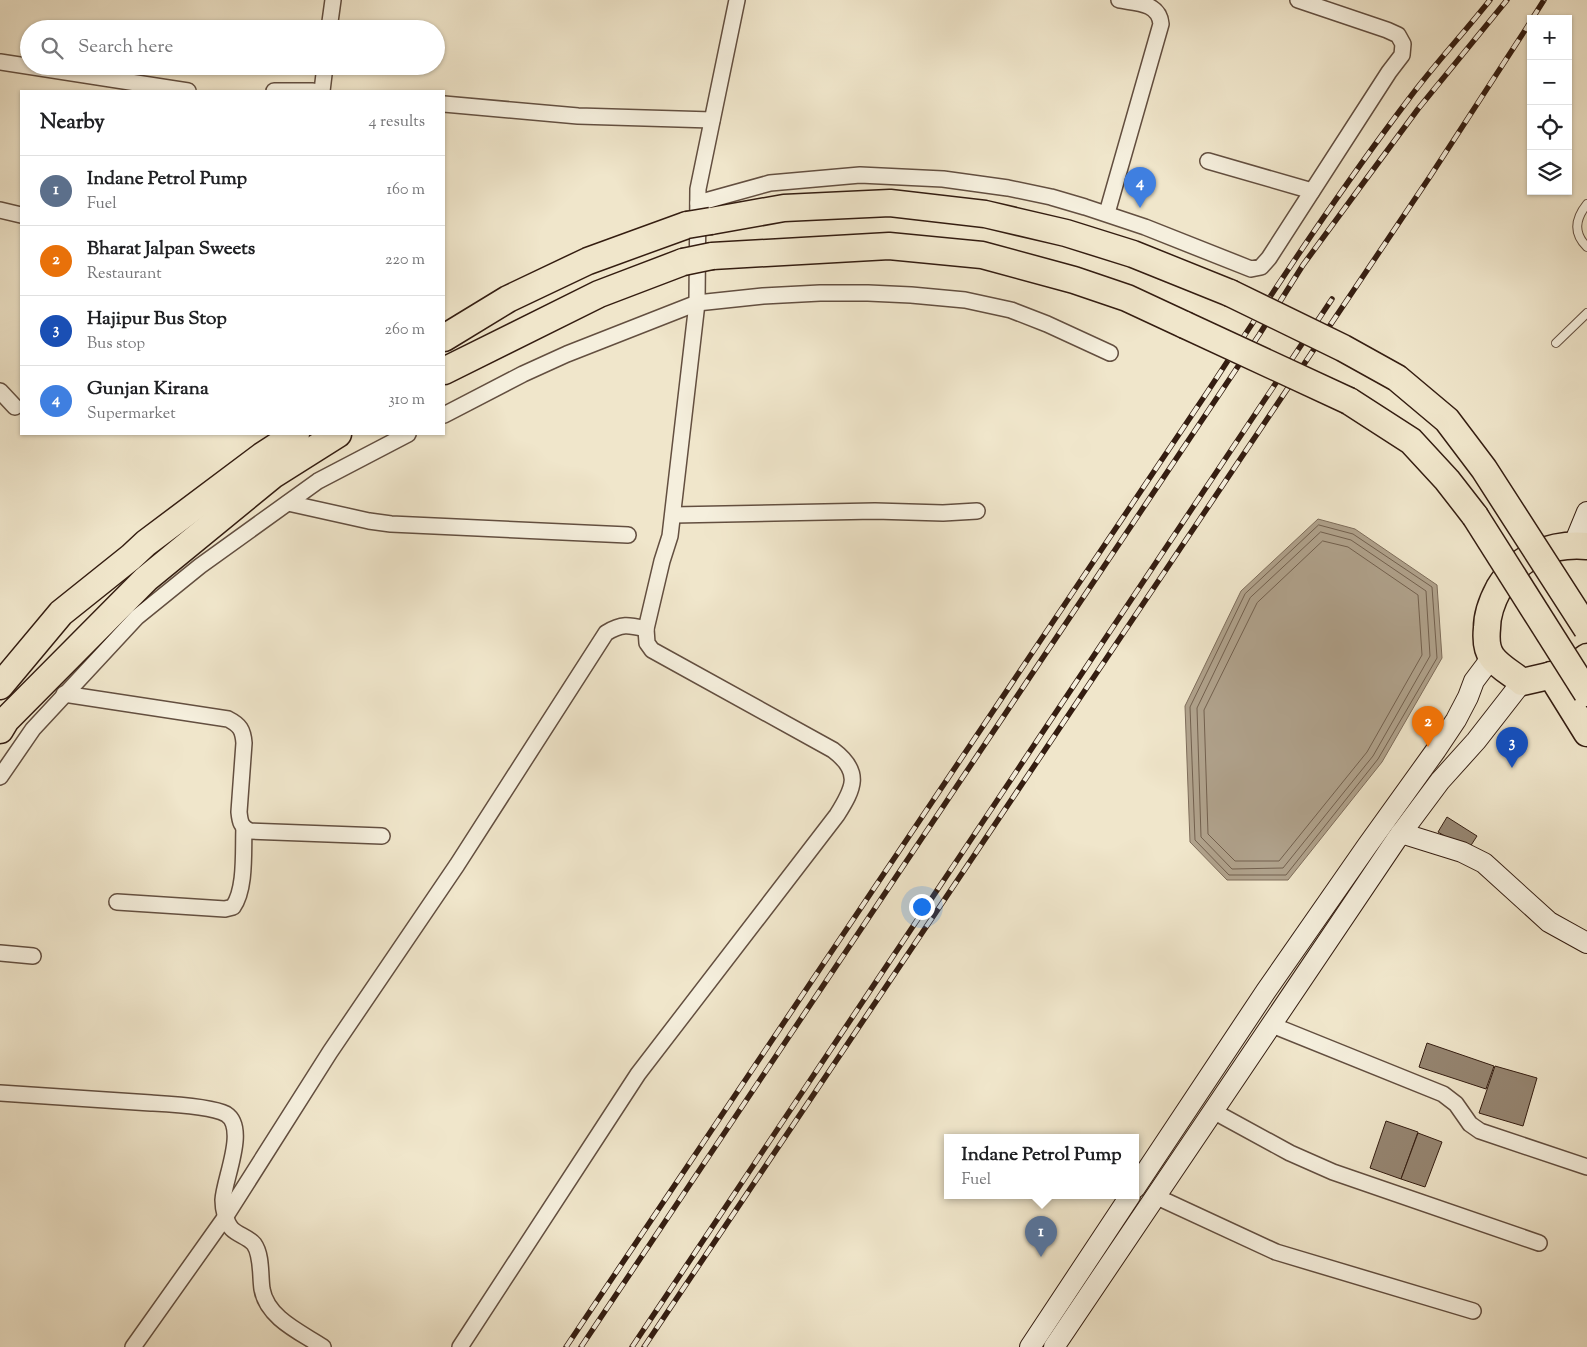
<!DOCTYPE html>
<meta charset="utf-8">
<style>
body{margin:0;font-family:"Sorts Mill Goudy",serif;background:#f2f2f2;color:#202124}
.controls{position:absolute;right:15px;top:15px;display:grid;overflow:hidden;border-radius:0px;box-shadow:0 1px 4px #0004}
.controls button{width:45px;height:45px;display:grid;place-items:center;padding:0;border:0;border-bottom:1px solid #e0e0e0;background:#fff;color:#202124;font:25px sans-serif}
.you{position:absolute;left:921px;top:906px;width:18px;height:18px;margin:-12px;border:4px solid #fff;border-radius:50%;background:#1a73e8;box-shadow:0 0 0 8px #1a73e833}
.badge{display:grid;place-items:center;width:32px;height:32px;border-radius:50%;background:#8f2418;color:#fff;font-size:16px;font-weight:700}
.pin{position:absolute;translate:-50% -41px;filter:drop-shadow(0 1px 2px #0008)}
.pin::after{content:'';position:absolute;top:26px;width:18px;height:15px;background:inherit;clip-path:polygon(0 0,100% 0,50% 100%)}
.popup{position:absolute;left:944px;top:1134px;width:195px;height:65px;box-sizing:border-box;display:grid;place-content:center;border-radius:0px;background:#fff;filter:drop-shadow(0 1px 4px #0005);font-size:16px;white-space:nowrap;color:#757577}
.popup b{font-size:19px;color:#202124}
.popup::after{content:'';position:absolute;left:50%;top:100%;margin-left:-10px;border:10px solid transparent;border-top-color:#fff}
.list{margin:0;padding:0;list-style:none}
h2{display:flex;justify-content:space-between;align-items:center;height:65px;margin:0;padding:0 20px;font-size:21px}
h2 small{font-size:16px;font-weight:400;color:#757577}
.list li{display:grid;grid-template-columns:32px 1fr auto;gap:15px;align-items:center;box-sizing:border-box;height:70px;padding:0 20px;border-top:1px solid #e0e0e0}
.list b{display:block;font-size:19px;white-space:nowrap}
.list p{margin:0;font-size:16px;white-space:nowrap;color:#757577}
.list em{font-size:16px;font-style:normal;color:#757577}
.icon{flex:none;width:28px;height:28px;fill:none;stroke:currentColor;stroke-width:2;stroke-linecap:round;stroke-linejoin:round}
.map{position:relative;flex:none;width:1587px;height:1347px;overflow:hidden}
.search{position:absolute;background:#fff;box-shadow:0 1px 4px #0004;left:20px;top:20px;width:425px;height:55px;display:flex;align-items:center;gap:12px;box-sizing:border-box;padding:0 18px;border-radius:28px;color:#757577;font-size:19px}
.panel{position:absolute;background:#fff;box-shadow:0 1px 4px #0004;left:20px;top:90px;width:425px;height:345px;border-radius:0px}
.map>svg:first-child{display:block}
.water{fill:#b0a28c;stroke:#7e6d5b}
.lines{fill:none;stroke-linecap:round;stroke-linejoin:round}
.shore{stroke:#72604e;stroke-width:1}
.building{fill:#968672;stroke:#341d11}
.lane-casing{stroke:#634f40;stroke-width:10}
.street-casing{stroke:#634f40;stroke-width:18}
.secondary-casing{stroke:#341d11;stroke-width:22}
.highway-casing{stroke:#341d11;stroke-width:29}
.lane{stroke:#f5efdd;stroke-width:8}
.street{stroke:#f5efdd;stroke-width:15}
.secondary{stroke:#f5efdd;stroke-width:20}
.highway{stroke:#f0e6cb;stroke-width:26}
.rail-casing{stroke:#341d11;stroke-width:5.5}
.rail{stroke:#f5efdd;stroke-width:4;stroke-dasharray:11;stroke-linecap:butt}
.highway-bridge-casing{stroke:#341d11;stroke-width:29;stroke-linecap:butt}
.highway-bridge{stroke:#f0e6cb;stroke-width:26}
</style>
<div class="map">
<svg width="1587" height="1347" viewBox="0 0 1587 1347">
<rect width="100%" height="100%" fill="#f0e6cb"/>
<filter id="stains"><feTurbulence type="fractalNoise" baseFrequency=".004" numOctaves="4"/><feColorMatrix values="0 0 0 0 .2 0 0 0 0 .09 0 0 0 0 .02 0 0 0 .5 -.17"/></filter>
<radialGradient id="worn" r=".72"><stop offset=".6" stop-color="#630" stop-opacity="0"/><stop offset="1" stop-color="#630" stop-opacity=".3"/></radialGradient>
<path class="water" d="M 1318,519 L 1355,529 L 1437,585 L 1442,658 L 1382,762 L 1288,880 L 1227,880 L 1190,842 L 1185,706 L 1241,591 Z"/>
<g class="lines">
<g class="shore">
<path d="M 1319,525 L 1353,534 L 1432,587 L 1437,658 L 1378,759 L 1286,875 L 1229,875 L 1195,840 L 1190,707 L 1245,594 Z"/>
<path d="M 1321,532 L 1351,540 L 1426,591 L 1430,656 L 1373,756 L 1283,868 L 1232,869 L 1201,837 L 1197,708 L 1250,598 Z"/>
<path d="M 1323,541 L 1348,547 L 1418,595 L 1422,655 L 1367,752 L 1279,861 L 1235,861 L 1208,834 L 1204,710 L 1257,603 Z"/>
</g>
</g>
<g class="building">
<path d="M 1447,817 L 1477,836 L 1468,850 L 1438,832 Z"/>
<path d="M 1427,1043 L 1494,1066 L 1486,1089 L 1419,1067 Z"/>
<path d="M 1495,1066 L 1537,1078 L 1523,1126 L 1479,1113 Z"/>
<path d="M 1386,1121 L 1418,1132 L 1401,1179 L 1370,1168 Z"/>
<path d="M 1418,1133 L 1442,1142 L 1425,1187 L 1401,1179 Z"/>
</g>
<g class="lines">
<g class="lane-casing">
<g id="lane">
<path d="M 1587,204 C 1575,219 1573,233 1587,247"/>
<path d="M 1556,343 L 1587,313"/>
</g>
</g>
<g class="street-casing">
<g id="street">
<path d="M 329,29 L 333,0"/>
<path d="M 0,62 L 188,91"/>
<path d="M 274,91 L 313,91"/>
<path d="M 322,91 L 325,66"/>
<path d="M 444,104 L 578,116 L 712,120"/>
<path d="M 1208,161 L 1312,191"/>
<path d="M 698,203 L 770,183 L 860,175 L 943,179 L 1008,188 L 1051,197 L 1085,207 L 1145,227 L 1251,269 L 1261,267 L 1269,258 L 1389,72 L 1402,55 L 1403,44 L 1398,35 L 1387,30 L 1298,0"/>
<path d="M 0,210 L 21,215"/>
<path d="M 1107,213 L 1161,24 C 1159,2 1135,3 1119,0"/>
<path d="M 0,391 L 15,407"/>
<path d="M 444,415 L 523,374 L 567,354 L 697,303 L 763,296 L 820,293 L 868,293 L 911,295 L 965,300 L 1011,310 L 1047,324 L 1110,353"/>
<path d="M 288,503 L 369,521 L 391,524 L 628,535"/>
<path d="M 673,515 L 875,511 L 943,513 L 977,511"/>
<path d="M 64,694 L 228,719 C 240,725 243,730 244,743 L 239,812 C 240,822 241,827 250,831 L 382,836"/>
<path d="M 0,777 L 33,729 L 137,617 L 200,566 L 318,481 L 408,434"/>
<path d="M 117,902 L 225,909 L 233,907 C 246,889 243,851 244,828"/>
<path d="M 0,953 L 33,956"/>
<path d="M 1272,1025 L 1443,1094 L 1456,1104 L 1470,1124 L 1480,1131 L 1587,1167"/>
<path d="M 0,1093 C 50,1096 101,1100 151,1103 C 169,1104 211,1106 226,1114 C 248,1128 224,1179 223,1200 C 223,1209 226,1223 232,1229 C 238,1235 248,1237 254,1244 C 262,1255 260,1275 262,1289 C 267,1318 300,1332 323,1347"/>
<path d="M 1213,1111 L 1290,1153 L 1333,1172 L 1539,1243"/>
<path d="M 1155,1196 L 1276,1252 L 1473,1311"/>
<path d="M 133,1347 L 226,1216 L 330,1052 L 457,865 L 606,633 C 622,623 629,625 646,629"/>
<path d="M 460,1347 L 638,1074 L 837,815 C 854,788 862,772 833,750 L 652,650 L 647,643 L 646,629 L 662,561 L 670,536 L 697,303 L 698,189 L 737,0"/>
</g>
</g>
<g class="secondary-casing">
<g id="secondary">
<path d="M 1573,546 L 1587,512"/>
<path d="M 1401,833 L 1462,852 L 1484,863 L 1549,922 L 1587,943"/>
<path d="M 1135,1188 L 1266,991 L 1367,846 L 1436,750 L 1456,720 L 1468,697 L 1474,681 L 1492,657"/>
<path d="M 1030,1347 L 1130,1196"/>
<path d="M 1054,1347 L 1396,840 L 1440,781 L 1476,741 L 1522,682"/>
</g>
</g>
<g class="highway-casing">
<g id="highway">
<path d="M 711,221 L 784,208 L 890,203 L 985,214 L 1066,233 L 1133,254 L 1230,293"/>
<path d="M 712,256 L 889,246 L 982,255 L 1074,280 L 1127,298 L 1185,325"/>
<path d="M 444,338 L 508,299 L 588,261 L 687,225"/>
<path d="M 444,371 L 599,294 L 683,262"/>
<path d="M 1349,401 L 1411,441 L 1447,480 L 1475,516"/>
<path d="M 1587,546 C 1551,543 1518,556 1499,588 C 1492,601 1487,613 1487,628 C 1486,638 1486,649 1492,657 C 1499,667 1513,674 1522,682 L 1566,672 L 1587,657"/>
<path d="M 1551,675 L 1587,733"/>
<path d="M 0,686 L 61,613 L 131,557 L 146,543 L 262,456 L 296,434"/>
<path d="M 0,730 L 6,720 L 146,579 L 273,475 L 338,434"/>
</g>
</g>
<use href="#lane" class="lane"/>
<use href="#street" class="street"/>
<use href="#secondary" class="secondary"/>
<use href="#highway" class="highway"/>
<g class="rail-casing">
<g id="rail">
<path d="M 1532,19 L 1544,0"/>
<path d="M 566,1347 L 1206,394 C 1271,295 1336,195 1408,100 C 1434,65 1463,34 1490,0"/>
<path d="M 581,1347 L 1259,335 L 1303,265 L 1361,186 L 1418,109 L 1507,0"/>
<path d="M 632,1347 L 1332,299"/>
<path d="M 644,1347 L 1431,175 L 1531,21"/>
</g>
</g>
<use href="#rail" class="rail"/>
<g class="highway-bridge-casing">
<g id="highway-bridge">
<path d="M 687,225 L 711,221"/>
<path d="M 683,262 L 712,256"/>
<path d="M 1230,293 L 1343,348 L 1397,378 L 1447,420 L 1484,469 L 1587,629"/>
<path d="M 1185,325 L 1349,401"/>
<path d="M 1475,516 L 1587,693"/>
</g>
</g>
<use href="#highway-bridge" class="highway-bridge"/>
</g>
<rect width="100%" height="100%" filter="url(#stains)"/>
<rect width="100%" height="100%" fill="url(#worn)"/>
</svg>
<div class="controls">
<button>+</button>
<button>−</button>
<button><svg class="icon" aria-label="locate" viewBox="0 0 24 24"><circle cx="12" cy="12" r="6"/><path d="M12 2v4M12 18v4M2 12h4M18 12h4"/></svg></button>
<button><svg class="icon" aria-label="layers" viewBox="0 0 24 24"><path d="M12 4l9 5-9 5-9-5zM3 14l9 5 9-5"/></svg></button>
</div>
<div class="you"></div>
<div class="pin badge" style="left:1041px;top:1257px;background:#5c6f8a">1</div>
<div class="popup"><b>Indane Petrol Pump</b>Fuel</div>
<div class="pin badge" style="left:1428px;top:747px;background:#e8710a">2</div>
<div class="pin badge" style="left:1512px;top:768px;background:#1a4fb4">3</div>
<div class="pin badge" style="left:1140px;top:208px;background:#3f7fe0">4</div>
<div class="search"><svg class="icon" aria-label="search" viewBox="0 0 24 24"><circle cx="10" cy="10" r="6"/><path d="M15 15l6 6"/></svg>Search here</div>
<section class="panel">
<h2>Nearby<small>4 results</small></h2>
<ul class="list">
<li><span class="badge" style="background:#5c6f8a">1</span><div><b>Indane Petrol Pump</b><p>Fuel</p></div><em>160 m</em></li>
<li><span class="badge" style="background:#e8710a">2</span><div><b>Bharat Jalpan Sweets</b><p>Restaurant</p></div><em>220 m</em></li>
<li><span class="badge" style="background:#1a4fb4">3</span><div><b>Hajipur Bus Stop</b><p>Bus stop</p></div><em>260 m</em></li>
<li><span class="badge" style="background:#3f7fe0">4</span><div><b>Gunjan Kirana</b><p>Supermarket</p></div><em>310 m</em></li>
</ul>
</section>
</div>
